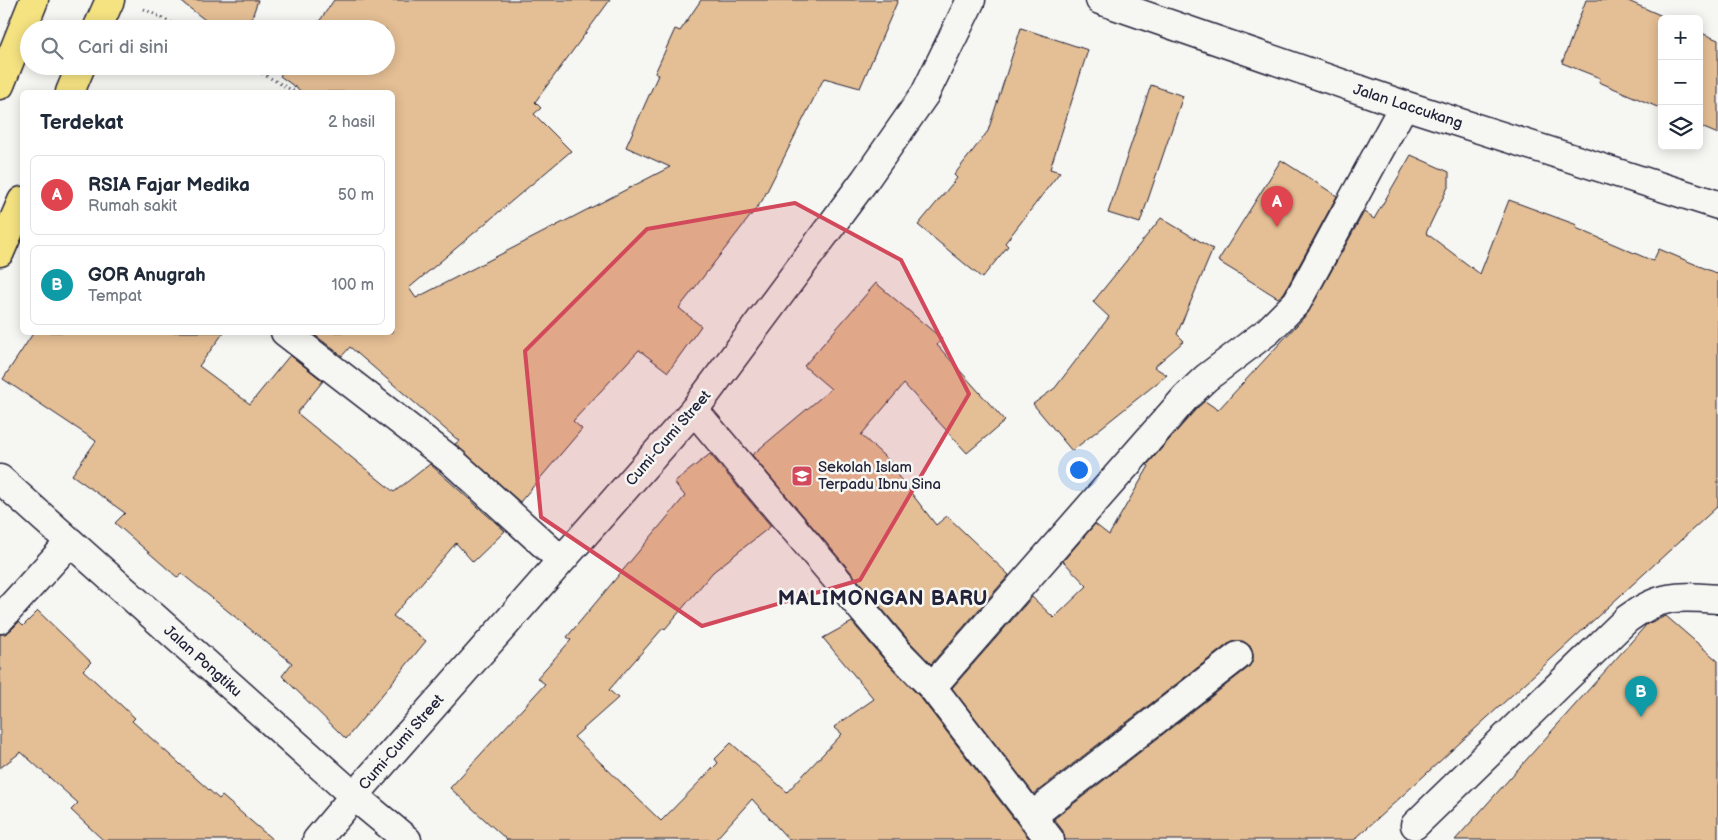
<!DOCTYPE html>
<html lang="id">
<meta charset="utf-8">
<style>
body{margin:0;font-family:"Balsamiq Sans",sans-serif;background:#f6f6f7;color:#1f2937}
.controls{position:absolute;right:15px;top:15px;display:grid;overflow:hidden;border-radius:8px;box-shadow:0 2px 12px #0003}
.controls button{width:45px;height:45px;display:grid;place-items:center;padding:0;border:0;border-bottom:1px solid #e0e1e3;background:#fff;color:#1f2937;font:25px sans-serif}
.you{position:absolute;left:1078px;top:469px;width:18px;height:18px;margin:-12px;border:4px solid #fff;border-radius:50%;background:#1a73e8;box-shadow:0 0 0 8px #1a73e833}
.badge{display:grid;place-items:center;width:32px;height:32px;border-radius:50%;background:#d1495b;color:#fff;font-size:16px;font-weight:700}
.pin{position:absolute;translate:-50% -41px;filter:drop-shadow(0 1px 2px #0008)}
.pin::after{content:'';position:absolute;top:26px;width:18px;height:15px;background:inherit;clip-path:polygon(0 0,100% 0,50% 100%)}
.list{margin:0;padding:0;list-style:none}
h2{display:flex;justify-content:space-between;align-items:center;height:65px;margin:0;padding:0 20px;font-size:21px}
h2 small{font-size:16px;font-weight:400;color:#747a83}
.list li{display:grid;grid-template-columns:32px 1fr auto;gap:15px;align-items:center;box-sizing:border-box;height:80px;margin:0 10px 10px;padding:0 10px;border:1px solid #e0e1e3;border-radius:8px}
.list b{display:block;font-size:19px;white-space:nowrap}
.list p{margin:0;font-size:16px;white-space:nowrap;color:#747a83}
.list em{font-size:16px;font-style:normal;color:#747a83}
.icon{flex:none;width:28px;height:28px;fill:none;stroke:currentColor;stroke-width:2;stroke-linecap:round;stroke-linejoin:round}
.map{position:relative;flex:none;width:1718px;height:840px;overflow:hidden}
.search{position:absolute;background:#fff;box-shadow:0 2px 12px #0003;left:20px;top:20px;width:375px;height:55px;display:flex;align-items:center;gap:12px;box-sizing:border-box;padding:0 18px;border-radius:28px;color:#747a83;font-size:19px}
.panel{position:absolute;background:#fff;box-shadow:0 2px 12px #0003;left:20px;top:90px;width:375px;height:245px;border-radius:8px}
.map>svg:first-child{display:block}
.building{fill:#e4be94;stroke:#22223b}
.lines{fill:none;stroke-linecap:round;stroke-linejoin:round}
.minor-casing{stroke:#22223b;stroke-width:31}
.tertiary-casing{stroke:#22223b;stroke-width:31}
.trunk-casing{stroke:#22223b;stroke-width:31}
.path{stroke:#22223b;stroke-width:3;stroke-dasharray:1 4;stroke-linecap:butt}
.minor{stroke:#f6f6f2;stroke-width:28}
.tertiary{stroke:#f6f6f2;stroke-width:28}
.trunk{stroke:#f5e382;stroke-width:28}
.marked{fill:#d1495b;fill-opacity:0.2;stroke:#d1495b;stroke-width:4;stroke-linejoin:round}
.labels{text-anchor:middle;stroke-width:5;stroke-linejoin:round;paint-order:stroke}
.street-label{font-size:15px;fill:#22223b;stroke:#f6f6f2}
.poi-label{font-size:15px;fill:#22223b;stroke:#f6f6f2;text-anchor:start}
.district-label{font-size:20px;font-weight:bold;letter-spacing:1px;fill:#22223b;stroke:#f6f6f2}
</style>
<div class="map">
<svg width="1718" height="840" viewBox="0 0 1718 840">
<rect width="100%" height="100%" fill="#f6f6f2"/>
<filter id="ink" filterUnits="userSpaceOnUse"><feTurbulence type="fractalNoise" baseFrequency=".02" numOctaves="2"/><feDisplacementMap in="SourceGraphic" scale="10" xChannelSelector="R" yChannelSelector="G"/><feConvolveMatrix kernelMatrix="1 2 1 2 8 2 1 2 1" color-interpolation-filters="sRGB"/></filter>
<g filter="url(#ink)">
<g class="building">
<path d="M 179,0 L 258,0 L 248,29 L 217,29 Z"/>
<path d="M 334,0 L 610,0 L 535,102 L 541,108 L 534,114 L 571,151 L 409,288 L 416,298 L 670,167 L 626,147 L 658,75 L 655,73 L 675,29 L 680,31 L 701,0 L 898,0 L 860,88 L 824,78 L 762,201 L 679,308 L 701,326 L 668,372 L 639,350 L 573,421 L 582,429 L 520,502 L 455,444 L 459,441 L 350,347 L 342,356 L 311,332 L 392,332 L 392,92 L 302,92 L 280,76 L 286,66 L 386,66 L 386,29 L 314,29 Z"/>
<path d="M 1586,0 L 1626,0 L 1669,19 L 1662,19 L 1662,109 L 1599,82 L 1600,78 L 1562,63 Z"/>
<path d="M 1021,28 L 1088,50 L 1050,169 L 1060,172 L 1005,243 L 1008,246 L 982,278 L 918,225 L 957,178 L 954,175 L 988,131 Z"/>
<path d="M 1699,32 L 1718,40 L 1718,134 L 1699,126 Z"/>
<path d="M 1151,85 L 1183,96 L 1140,223 L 1108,213 Z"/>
<path d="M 1411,155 L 1449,172 L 1449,185 L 1426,233 L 1480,274 L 1509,200 L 1577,225 L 1576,228 L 1653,261 L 1659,249 L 1718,274 L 1718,506 L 1354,840 L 1065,840 L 1063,831 L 1054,819 L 1248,668 L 1253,661 L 1253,654 L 1251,647 L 1243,641 L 1235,641 L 1228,644 L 1034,794 L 952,688 L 1032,597 L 1054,618 L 1087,586 L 1063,561 L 1095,524 L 1109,535 L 1149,466 L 1147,465 L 1197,408 L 1205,401 L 1218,410 L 1308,313 L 1364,212 L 1374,219 Z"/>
<path d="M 1281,160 L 1337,196 L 1284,293 L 1278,298 L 1218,261 Z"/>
<path d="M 1161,218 L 1213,249 L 1177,334 L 1184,341 L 1154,367 L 1167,375 L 1072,451 L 1033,404 L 1055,388 L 1109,317 L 1093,302 Z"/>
<path d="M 876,283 L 942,339 L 937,345 L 1005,421 L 967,453 L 904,384 L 861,435 L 894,465 L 891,467 L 936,525 L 947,516 L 1009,575 L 931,664 L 910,642 L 752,455 L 831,389 L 804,366 Z"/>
<path d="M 34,332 L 224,332 L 199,366 L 250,404 L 290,355 L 323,381 L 297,413 L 394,492 L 430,464 L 505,531 L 473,562 L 456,543 L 393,616 L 426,641 L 346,739 L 282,676 L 292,663 L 181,573 L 178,578 L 115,523 L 125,513 L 72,475 L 96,441 L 3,379 Z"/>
<path d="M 710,454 L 771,526 L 713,572 L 665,629 L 663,628 L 609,690 L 618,698 L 574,737 L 661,821 L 718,763 L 715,759 L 731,743 L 787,792 L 842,734 L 834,727 L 874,699 L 823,638 L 852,622 L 886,662 L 920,697 L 1030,840 L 789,840 L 752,799 L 715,840 L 507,840 L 450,788 L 545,684 L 537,678 L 571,640 L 567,637 L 685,496 L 674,482 Z"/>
<path d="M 38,611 L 91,662 L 83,670 L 135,718 L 132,721 L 219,799 L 222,796 L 273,840 L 103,840 L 71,810 L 78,803 L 21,752 L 0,768 L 0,634 L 5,634 L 11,630 L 19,622 L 23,626 Z"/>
<path d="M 1666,616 L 1718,661 L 1718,840 L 1455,840 L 1647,624 Z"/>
</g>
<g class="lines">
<g class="minor-casing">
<g id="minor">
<path d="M 1100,0 L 1404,105 L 1718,205"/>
<path d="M 285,332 L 453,462 L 561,560"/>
<path d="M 694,410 L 898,652 L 932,687 L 1050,840"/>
<path d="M 0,619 L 70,542"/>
<path d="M 932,687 L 1186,397 L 1206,378 L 1268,331 L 1297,302 L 1404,105"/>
<path d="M 1032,816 L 1238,656"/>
<path d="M 1415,825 L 1627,619 C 1661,594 1678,596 1718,599"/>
<path d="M 317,840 L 354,796"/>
</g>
</g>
<g class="tertiary-casing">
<g id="tertiary">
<path d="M 0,479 L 354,796 L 407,840"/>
<path d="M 354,796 L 694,410 L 865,180 L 925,94 L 971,0"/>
</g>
</g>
<g class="trunk-casing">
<g id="trunk">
<path d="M 97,29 L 110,0"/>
<path d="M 0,85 L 34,0"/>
<path d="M 70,92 L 81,66"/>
<path d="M 0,252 L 22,201"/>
</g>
</g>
<g class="path">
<path d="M 144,9 L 184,29"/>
<path d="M 249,66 L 295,92"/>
</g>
<use href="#minor" class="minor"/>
<use href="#tertiary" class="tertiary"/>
<use href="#trunk" class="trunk"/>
</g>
</g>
<path class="marked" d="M 795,203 L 901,260 L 969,394 L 860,580 L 702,626 L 541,517 L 525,351 L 647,229 Z"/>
<defs>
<g id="school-square" transform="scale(1.125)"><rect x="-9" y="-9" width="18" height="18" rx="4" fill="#d1495b" stroke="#f6f6f2"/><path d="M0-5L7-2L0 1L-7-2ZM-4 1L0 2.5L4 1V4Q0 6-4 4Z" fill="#fff"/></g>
</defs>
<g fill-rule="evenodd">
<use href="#school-square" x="802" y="476"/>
</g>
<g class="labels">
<g class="street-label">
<text transform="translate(1408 106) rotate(18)" y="5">Jalan Laccukang</text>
<text transform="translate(668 438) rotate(-49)" y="5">Cumi-Cumi Street</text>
<text transform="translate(203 661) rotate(42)" y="5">Jalan Pongtiku</text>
<text transform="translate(401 742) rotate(-49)" y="5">Cumi-Cumi Street</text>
</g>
<g class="poi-label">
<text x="818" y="472">Sekolah Islam<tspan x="818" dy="17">Terpadu Ibnu Sina</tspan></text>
</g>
<g class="district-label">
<text x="883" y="605">MALIMONGAN BARU</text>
</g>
</g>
</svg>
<div class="controls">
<button>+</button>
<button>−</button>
<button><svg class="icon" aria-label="layers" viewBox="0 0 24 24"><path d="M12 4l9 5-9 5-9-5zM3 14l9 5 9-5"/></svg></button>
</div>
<div class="you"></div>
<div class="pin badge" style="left:1277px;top:227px;background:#e0444e">A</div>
<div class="pin badge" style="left:1641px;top:717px;background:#0f9aa8">B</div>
<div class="search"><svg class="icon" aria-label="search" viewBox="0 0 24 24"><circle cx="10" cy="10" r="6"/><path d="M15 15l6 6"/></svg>Cari di sini</div>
<section class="panel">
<h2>Terdekat<small>2 hasil</small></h2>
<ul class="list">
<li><span class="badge" style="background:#e0444e">A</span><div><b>RSIA Fajar Medika</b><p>Rumah sakit</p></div><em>50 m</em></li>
<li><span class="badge" style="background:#0f9aa8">B</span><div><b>GOR Anugrah</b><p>Tempat</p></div><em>100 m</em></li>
</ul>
</section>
</div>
